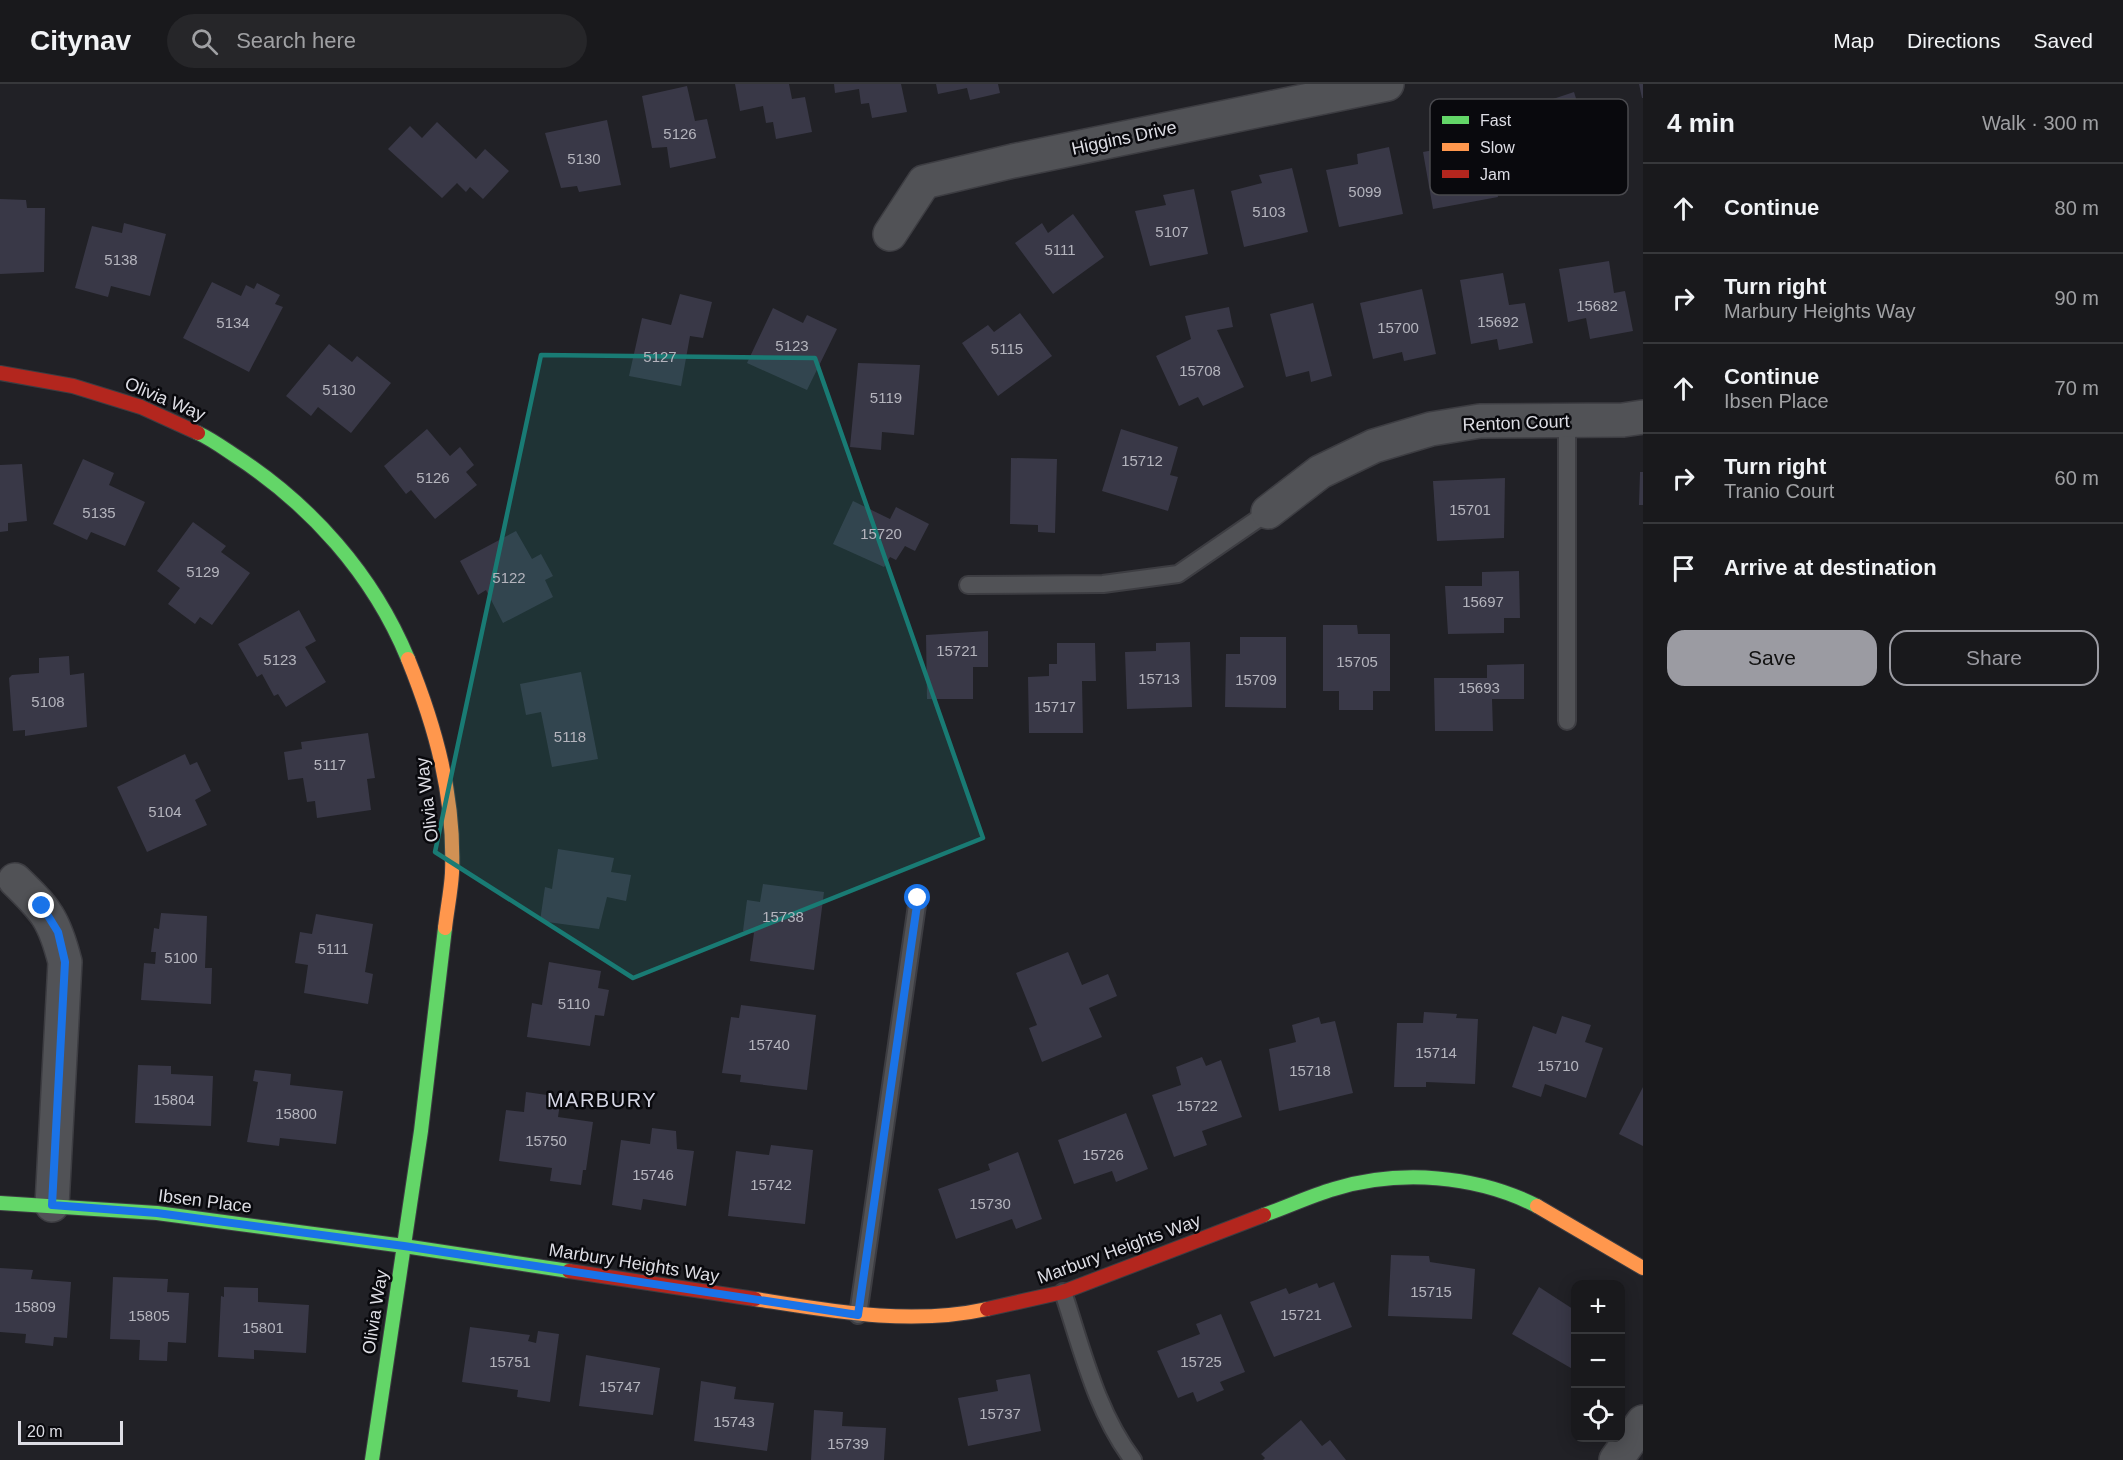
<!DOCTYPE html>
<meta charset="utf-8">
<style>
body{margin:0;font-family:Helvetica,sans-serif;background:#262629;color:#f1f3f6}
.controls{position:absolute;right:18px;bottom:18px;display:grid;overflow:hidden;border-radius:12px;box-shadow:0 3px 15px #0003}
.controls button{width:54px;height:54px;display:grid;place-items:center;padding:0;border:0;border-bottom:2px solid #37383b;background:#19191c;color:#f1f3f6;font:30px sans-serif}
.scale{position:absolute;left:18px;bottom:15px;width:105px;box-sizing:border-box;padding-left:6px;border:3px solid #dddde4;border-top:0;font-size:16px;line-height:21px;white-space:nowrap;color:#dddde4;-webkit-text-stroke:4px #09090d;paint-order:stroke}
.stop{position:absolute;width:18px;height:18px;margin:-14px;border:4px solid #1a73e8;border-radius:50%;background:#fff}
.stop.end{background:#1a73e8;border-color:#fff;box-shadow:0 2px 6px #0008}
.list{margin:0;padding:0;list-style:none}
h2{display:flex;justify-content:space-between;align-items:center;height:78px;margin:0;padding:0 24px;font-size:26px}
h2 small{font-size:20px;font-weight:400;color:#9fa0a3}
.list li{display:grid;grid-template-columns:39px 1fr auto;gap:18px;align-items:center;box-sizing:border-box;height:90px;padding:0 24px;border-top:2px solid #37383b}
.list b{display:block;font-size:22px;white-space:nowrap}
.list p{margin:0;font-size:20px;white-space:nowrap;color:#9fa0a3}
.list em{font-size:20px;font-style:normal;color:#9fa0a3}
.actions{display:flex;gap:12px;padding:18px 24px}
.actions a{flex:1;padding:14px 0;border:2px solid #9b9ba2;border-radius:18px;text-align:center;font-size:21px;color:#9b9ba2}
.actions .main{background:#9b9ba2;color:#111}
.icon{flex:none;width:33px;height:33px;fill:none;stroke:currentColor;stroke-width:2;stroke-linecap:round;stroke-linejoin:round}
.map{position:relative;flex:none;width:1643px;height:1376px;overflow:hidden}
header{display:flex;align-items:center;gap:36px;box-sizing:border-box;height:84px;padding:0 30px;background:#19191c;border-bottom:2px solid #37383b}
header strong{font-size:28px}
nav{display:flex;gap:33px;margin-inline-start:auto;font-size:21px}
.search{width:420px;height:54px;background:#262629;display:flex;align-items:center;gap:15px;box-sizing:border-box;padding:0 21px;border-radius:33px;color:#9fa0a3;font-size:22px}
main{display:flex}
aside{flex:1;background:#19191c}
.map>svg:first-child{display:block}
.building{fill:#393847}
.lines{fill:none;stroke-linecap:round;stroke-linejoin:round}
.lane-casing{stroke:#3d3d42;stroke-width:20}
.street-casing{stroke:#3d3d42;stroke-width:36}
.fast-casing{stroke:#3d3d42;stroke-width:16}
.slow-casing{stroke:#3d3d42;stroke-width:16}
.jam-casing{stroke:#3d3d42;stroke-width:16}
.lane{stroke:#515256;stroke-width:16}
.street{stroke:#515256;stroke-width:33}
.fast{stroke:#63d668;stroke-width:14}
.slow{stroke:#ff974d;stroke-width:14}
.jam{stroke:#b3261e;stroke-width:14}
.route{stroke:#1a73e8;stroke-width:8}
.marked{fill:#197b74;fill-opacity:0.2;stroke:#197b74;stroke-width:4.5;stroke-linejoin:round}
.labels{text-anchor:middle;stroke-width:5;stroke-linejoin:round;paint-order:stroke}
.number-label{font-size:15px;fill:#b4b4bd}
.street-label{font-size:18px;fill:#dddde4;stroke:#09090d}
.neighbourhood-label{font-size:20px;letter-spacing:1.5px;fill:#d4d5e3;stroke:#09090d}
.key{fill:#09090d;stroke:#49494e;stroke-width:1.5}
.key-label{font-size:16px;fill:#dddde4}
</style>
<header>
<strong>Citynav</strong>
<div class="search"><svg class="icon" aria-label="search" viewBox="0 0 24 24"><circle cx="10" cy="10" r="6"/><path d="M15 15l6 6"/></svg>Search here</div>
<nav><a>Map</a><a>Directions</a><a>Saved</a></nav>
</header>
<main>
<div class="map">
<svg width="1643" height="1376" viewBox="0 0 1643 1376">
<rect width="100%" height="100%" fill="#212126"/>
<g class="building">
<path d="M 735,0 L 789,0 L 792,15 L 805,13 L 812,48 L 776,55 L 773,38 L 766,39 L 763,22 L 740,27 Z"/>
<path d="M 834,0 L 901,0 L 907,28 L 872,34 L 869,19 L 861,20 L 859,5 L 835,9 Z"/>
<path d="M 936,0 L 998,0 L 1000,9 L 970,16 L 967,4 L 938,10 Z"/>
<path d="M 1639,0 L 1643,0 L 1643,14 L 1642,14 Z"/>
<path d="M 687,2 L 695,37 L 707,35 L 716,74 L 670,84 L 667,63 L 652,64 L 642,12 Z"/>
<path d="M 1574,8 L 1594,72 L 1535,91 L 1517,37 L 1547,27 L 1544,18 Z"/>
<path d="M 607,36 L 621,101 L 579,108 L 577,102 L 561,104 L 545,49 Z"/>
<path d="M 437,38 L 476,75 L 485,65 L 509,87 L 483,115 L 470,103 L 466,108 L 457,99 L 442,114 L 388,65 L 410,42 L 422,54 Z"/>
<path d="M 1486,46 L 1498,113 L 1433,125 L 1423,68 L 1455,62 L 1454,53 Z"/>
<path d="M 1389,63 L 1403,130 L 1339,143 L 1326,86 L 1358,80 L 1357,70 Z"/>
<path d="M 1292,84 L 1308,148 L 1244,163 L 1231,107 L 1262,99 L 1259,91 Z"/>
<path d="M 1194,105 L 1208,170 L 1150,182 L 1135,127 L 1166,121 L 1163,111 Z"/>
<path d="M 0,115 L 26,116 L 27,124 L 45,124 L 44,188 L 0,190 Z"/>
<path d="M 1073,130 L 1104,173 L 1053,210 L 1015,159 L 1042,139 L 1048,149 Z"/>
<path d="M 124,139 L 166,150 L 150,212 L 111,202 L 108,213 L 75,204 L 92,142 L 122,149 Z"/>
<path d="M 1609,177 L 1614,209 L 1625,207 L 1633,247 L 1590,255 L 1586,234 L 1568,238 L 1559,185 Z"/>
<path d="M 1503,189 L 1509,221 L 1525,219 L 1533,259 L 1499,266 L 1497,255 L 1471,260 L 1460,196 Z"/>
<path d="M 212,198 L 241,212 L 246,201 L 254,205 L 257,199 L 280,211 L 275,220 L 283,223 L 249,288 L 183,254 Z"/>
<path d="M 1422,205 L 1436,270 L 1404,277 L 1402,268 L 1373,275 L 1360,219 Z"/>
<path d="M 680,210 L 712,218 L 703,254 L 690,252 L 681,302 L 629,292 L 642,234 L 671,241 Z"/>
<path d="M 1313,219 L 1332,292 L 1311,298 L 1309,287 L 1286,293 L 1270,230 Z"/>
<path d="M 1229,223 L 1233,243 L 1217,246 L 1244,303 L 1203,322 L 1198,313 L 1179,322 L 1156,272 L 1191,255 L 1185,232 Z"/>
<path d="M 773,224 L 803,239 L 807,231 L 837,245 L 807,306 L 747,279 Z"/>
<path d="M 1020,229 L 1052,272 L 998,312 L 962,259 L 988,241 L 994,248 Z"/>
<path d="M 329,260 L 352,278 L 357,272 L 391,299 L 351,349 L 318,323 L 311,332 L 286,312 Z"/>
<path d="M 858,279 L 920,281 L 914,351 L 882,348 L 881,366 L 850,363 Z"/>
<path d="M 427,345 L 450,372 L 460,363 L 474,381 L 466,388 L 477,401 L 435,435 L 411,406 L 406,410 L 384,382 Z"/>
<path d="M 1121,345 L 1178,363 L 1170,391 L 1178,393 L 1168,427 L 1102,407 Z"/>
<path d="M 1011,374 L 1057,375 L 1055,449 L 1038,448 L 1038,441 L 1010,440 Z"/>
<path d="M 83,375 L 114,389 L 109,401 L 145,418 L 125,462 L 91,448 L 87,456 L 53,440 Z"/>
<path d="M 22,380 L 27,437 L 8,439 L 8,447 L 0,448 L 0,381 Z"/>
<path d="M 1640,388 L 1643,388 L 1643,421 L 1639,421 Z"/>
<path d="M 1505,394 L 1504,454 L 1437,457 L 1433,397 Z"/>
<path d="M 853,417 L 890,435 L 896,423 L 929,440 L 915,467 L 905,462 L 896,476 L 890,473 L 884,483 L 833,460 Z"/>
<path d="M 193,438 L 226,462 L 221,468 L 250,489 L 212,541 L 200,533 L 195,540 L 168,520 L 180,504 L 157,487 Z"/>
<path d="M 516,447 L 532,475 L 541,470 L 553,492 L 545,496 L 553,513 L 503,539 L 486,506 L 478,511 L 460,477 Z"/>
<path d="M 1519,487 L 1520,534 L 1504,534 L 1504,549 L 1448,550 L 1445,502 L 1482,502 L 1482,488 Z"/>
<path d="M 299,526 L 316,557 L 305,563 L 326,598 L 286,623 L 278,610 L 274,612 L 262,590 L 257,593 L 238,560 Z"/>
<path d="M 1323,541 L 1357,541 L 1358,550 L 1390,550 L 1390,607 L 1373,607 L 1373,626 L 1339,626 L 1339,607 L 1323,607 Z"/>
<path d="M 988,547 L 988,583 L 973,583 L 973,615 L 927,615 L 926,551 Z"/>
<path d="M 1240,553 L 1286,553 L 1286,624 L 1225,623 L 1226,570 L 1240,570 Z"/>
<path d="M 1190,558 L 1192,623 L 1127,625 L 1125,568 L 1156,567 L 1156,559 Z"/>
<path d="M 1057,559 L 1095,559 L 1096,597 L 1082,597 L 1083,649 L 1029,649 L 1028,593 L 1049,592 L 1049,580 L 1057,580 Z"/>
<path d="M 69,572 L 70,591 L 84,589 L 87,643 L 25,652 L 25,646 L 13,647 L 9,594 L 12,591 L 39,589 L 39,574 Z"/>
<path d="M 1524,580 L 1524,615 L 1492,615 L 1493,647 L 1435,647 L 1434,594 L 1487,594 L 1487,581 Z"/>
<path d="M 581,588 L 598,675 L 552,683 L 541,628 L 526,631 L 520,600 Z"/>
<path d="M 368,649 L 375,694 L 367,695 L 371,726 L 317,734 L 315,717 L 307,718 L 303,694 L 288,696 L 284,668 L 302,665 L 301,658 Z"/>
<path d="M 185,670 L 190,681 L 197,678 L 211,707 L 195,716 L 207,741 L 147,768 L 117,703 Z"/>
<path d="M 558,765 L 614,774 L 611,788 L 631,791 L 626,817 L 607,813 L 599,845 L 540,837 L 545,803 L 552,805 Z"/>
<path d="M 763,800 L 824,808 L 814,886 L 750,877 L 754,849 L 743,847 L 747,816 L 760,818 Z"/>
<path d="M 161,829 L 207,832 L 205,884 L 212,884 L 211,920 L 141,916 L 144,879 L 155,880 L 156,868 L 151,868 L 154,844 L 159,845 Z"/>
<path d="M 316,830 L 373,840 L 365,888 L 373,890 L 368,920 L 304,909 L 308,881 L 295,879 L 300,848 L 312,850 Z"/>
<path d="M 1068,868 L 1082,901 L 1108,890 L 1117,912 L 1089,924 L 1102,953 L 1042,978 L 1029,944 L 1037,941 L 1016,889 Z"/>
<path d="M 549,878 L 601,887 L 598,904 L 609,906 L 604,932 L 595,931 L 590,962 L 527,953 L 532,919 L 542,921 Z"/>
<path d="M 741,921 L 816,931 L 807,1006 L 740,998 L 741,991 L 722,989 L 731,933 L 739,934 Z"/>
<path d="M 1424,928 L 1457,930 L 1456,934 L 1478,935 L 1475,1000 L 1426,998 L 1426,1003 L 1394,1003 L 1397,939 L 1423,939 Z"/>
<path d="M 1562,932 L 1591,941 L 1585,958 L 1603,964 L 1586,1014 L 1545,1000 L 1541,1013 L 1512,1003 L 1533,942 L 1556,950 Z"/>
<path d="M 1319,933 L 1321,940 L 1335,937 L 1353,1009 L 1279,1027 L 1269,965 L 1296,958 L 1292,941 Z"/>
<path d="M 1202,973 L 1206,982 L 1221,976 L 1242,1033 L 1202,1047 L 1207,1061 L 1174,1073 L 1152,1011 L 1181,1001 L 1176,983 Z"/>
<path d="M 138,981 L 171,982 L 171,990 L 213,992 L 211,1042 L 135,1039 Z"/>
<path d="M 255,986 L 291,990 L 290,1001 L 343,1007 L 336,1060 L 280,1054 L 279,1062 L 247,1058 L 258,998 L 253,997 Z"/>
<path d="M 1643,1003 L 1643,1062 L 1619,1050 Z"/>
<path d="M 526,1008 L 561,1013 L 558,1033 L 593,1038 L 586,1086 L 583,1086 L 581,1101 L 550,1097 L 552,1084 L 499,1077 L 506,1026 L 524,1028 Z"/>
<path d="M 1126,1029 L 1148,1085 L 1116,1098 L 1112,1087 L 1074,1100 L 1058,1056 Z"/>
<path d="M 652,1044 L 676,1047 L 677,1065 L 694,1067 L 686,1122 L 643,1115 L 641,1126 L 612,1121 L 621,1056 L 650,1060 Z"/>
<path d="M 771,1061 L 813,1066 L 805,1140 L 728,1132 L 736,1067 L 769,1071 Z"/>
<path d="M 1018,1068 L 1042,1135 L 1016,1145 L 1012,1135 L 956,1155 L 938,1105 L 990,1086 L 988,1080 Z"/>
<path d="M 1391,1171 L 1429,1172 L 1430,1178 L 1475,1185 L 1472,1235 L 1388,1232 Z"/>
<path d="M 0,1184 L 33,1186 L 31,1195 L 71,1198 L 67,1254 L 54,1253 L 53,1262 L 25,1259 L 26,1250 L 0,1248 Z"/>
<path d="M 113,1193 L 168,1195 L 167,1208 L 189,1209 L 186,1259 L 168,1258 L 167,1277 L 139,1276 L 140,1256 L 110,1255 Z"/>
<path d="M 1334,1198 L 1352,1243 L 1274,1273 L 1250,1218 L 1286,1204 L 1289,1210 L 1317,1199 L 1319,1204 Z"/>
<path d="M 224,1203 L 258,1204 L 258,1218 L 309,1221 L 306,1269 L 254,1266 L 254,1275 L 218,1273 L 221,1212 L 224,1213 Z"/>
<path d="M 1539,1203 L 1576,1227 L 1576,1287 L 1512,1250 Z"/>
<path d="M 1221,1230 L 1245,1288 L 1220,1298 L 1224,1306 L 1197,1318 L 1193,1308 L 1178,1314 L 1157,1267 L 1200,1250 L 1196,1240 Z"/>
<path d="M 470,1243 L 530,1251 L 528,1257 L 536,1259 L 538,1247 L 559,1250 L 550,1318 L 517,1313 L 518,1306 L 462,1298 Z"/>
<path d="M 586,1271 L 660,1284 L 653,1331 L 579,1322 Z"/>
<path d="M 1030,1290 L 1041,1347 L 968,1362 L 958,1314 L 998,1307 L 996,1296 Z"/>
<path d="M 701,1297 L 736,1303 L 734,1315 L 774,1319 L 767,1367 L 694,1357 Z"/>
<path d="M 814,1326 L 843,1328 L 842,1342 L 886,1344 L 884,1376 L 811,1376 Z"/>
<path d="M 1301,1336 L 1322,1362 L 1330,1356 L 1346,1376 L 1263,1376 L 1265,1374 L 1261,1370 Z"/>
</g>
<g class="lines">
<g class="lane-casing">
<g id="lane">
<path d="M 1567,337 L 1567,637"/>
<path d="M 968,501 L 1103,500 L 1178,490 L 1268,428"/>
<path d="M 1063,1208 C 1082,1265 1096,1327 1133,1376"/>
<path d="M 858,1231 L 918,814"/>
</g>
</g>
<g class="street-casing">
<g id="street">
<path d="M 890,150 L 924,98 L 1013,77 L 1387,0"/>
<path d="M 1268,428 L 1320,388 L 1374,362 L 1431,345 L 1480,337 L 1623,336 L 1643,333"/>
<path d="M 15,796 C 46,826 54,835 65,878 L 52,1121"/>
<path d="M 1616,1376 L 1643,1338"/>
</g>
</g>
<g class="fast-casing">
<g id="fast">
<path d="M 198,349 C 211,355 222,363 234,371 C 310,420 373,490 408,575"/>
<path d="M 0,1119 L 157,1129 L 404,1162 L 569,1187"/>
<path d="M 1264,1131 C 1287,1123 1310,1112 1334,1105 C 1400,1085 1476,1091 1537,1122"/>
<path d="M 372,1376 L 421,1047 L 445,844"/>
</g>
</g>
<g class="slow-casing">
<g id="slow">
<path d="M 408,575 C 436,644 455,713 452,789 C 451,807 447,826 445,844"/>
<path d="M 1537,1122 L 1643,1184"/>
<path d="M 755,1215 C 831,1227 910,1242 987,1225"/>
</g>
</g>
<g class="jam-casing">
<g id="jam">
<path d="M 0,289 L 73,302 L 141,323 L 198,349"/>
<path d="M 569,1187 L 755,1215"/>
<path d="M 987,1225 L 1063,1208 L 1264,1131"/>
</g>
</g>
<use href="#lane" class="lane"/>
<use href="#street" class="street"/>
<use href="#fast" class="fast"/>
<use href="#slow" class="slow"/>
<use href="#jam" class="jam"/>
</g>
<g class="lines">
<path class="route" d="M 42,822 L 58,848 L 65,878 L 52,1121 L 157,1129 L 404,1162 L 858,1231 L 918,814"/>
</g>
<path class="marked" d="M 541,271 L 815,274 L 983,754 L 633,894 L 435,768 Z"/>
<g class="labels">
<g class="number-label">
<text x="680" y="55">5126</text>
<text x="584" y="80">5130</text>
<text x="1365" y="113">5099</text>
<text x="1269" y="133">5103</text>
<text x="1172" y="153">5107</text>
<text x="1060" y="171">5111</text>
<text x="121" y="181">5138</text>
<text x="1597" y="227">15682</text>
<text x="1498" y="243">15692</text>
<text x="233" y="244">5134</text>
<text x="1398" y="249">15700</text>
<text x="792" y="267">5123</text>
<text x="1007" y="270">5115</text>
<text x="660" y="278">5127</text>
<text x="1200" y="292">15708</text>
<text x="339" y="311">5130</text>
<text x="886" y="319">5119</text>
<text x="1142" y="382">15712</text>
<text x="433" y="399">5126</text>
<text x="1470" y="431">15701</text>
<text x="99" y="434">5135</text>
<text x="881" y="455">15720</text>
<text x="203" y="493">5129</text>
<text x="509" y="499">5122</text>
<text x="1483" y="523">15697</text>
<text x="957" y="572">15721</text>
<text x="280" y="581">5123</text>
<text x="1357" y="583">15705</text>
<text x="1159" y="600">15713</text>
<text x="1256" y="601">15709</text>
<text x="1479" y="609">15693</text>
<text x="48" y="623">5108</text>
<text x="1055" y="628">15717</text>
<text x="570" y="658">5118</text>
<text x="330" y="686">5117</text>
<text x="165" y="733">5104</text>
<text x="783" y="838">15738</text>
<text x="333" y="870">5111</text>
<text x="181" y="879">5100</text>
<text x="574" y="925">5110</text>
<text x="769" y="966">15740</text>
<text x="1436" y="974">15714</text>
<text x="1558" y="987">15710</text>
<text x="1310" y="992">15718</text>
<text x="174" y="1021">15804</text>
<text x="1197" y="1027">15722</text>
<text x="296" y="1035">15800</text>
<text x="546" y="1062">15750</text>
<text x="1103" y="1076">15726</text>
<text x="653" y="1096">15746</text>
<text x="771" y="1106">15742</text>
<text x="990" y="1125">15730</text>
<text x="1431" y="1213">15715</text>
<text x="35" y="1228">15809</text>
<text x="1301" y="1236">15721</text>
<text x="149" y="1237">15805</text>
<text x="263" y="1249">15801</text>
<text x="510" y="1283">15751</text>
<text x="1201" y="1283">15725</text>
<text x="620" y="1308">15747</text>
<text x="1000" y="1335">15737</text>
<text x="734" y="1343">15743</text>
<text x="848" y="1365">15739</text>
</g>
<g class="street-label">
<text transform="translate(1124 54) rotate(-12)" y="6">Higgins Drive</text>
<text transform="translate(165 315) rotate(23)" y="6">Olivia Way</text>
<text transform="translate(1516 339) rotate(-2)" y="6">Renton Court</text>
<text transform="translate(427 716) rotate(-97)" y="6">Olivia Way</text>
<text transform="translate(205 1117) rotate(7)" y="6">Ibsen Place</text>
<text transform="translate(1119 1165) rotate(-20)" y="6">Marbury Heights Way</text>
<text transform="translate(634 1179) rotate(9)" y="6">Marbury Heights Way</text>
<text transform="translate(375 1228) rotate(-81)" y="6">Olivia Way</text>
</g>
<g class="neighbourhood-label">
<text x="602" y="1023">MARBURY</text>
</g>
</g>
<rect x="1430" y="15" width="198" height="96" rx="9" class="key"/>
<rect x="1442" y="32" width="27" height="8" fill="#63d668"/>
<rect x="1442" y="59" width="27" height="8" fill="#ff974d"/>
<rect x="1442" y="86" width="27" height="8" fill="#b3261e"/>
<g class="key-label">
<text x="1480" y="42">Fast</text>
<text x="1480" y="69">Slow</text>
<text x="1480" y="96">Jam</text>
</g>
</svg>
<div class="controls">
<button>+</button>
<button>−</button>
<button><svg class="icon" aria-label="locate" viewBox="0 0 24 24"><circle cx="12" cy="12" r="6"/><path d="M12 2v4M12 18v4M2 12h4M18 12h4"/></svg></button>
</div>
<div class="scale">20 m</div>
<div class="stop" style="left:918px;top:814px"></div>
<div class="stop end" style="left:42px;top:822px"></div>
</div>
<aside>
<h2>4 min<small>Walk · 300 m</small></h2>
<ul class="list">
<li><svg class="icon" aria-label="ahead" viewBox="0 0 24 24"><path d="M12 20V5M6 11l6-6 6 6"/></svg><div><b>Continue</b></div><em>80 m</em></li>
<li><svg class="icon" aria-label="right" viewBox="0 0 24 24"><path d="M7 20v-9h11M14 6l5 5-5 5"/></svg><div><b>Turn right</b><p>Marbury Heights Way</p></div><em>90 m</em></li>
<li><svg class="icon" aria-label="ahead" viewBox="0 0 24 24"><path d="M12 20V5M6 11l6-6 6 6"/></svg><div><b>Continue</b><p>Ibsen Place</p></div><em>70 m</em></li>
<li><svg class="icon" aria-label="right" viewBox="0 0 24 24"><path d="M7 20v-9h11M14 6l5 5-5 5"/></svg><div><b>Turn right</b><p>Tranio Court</p></div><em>60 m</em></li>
<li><svg class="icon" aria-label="arrive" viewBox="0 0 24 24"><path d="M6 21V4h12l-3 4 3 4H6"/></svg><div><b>Arrive at destination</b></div></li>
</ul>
<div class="actions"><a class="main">Save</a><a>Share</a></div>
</aside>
</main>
